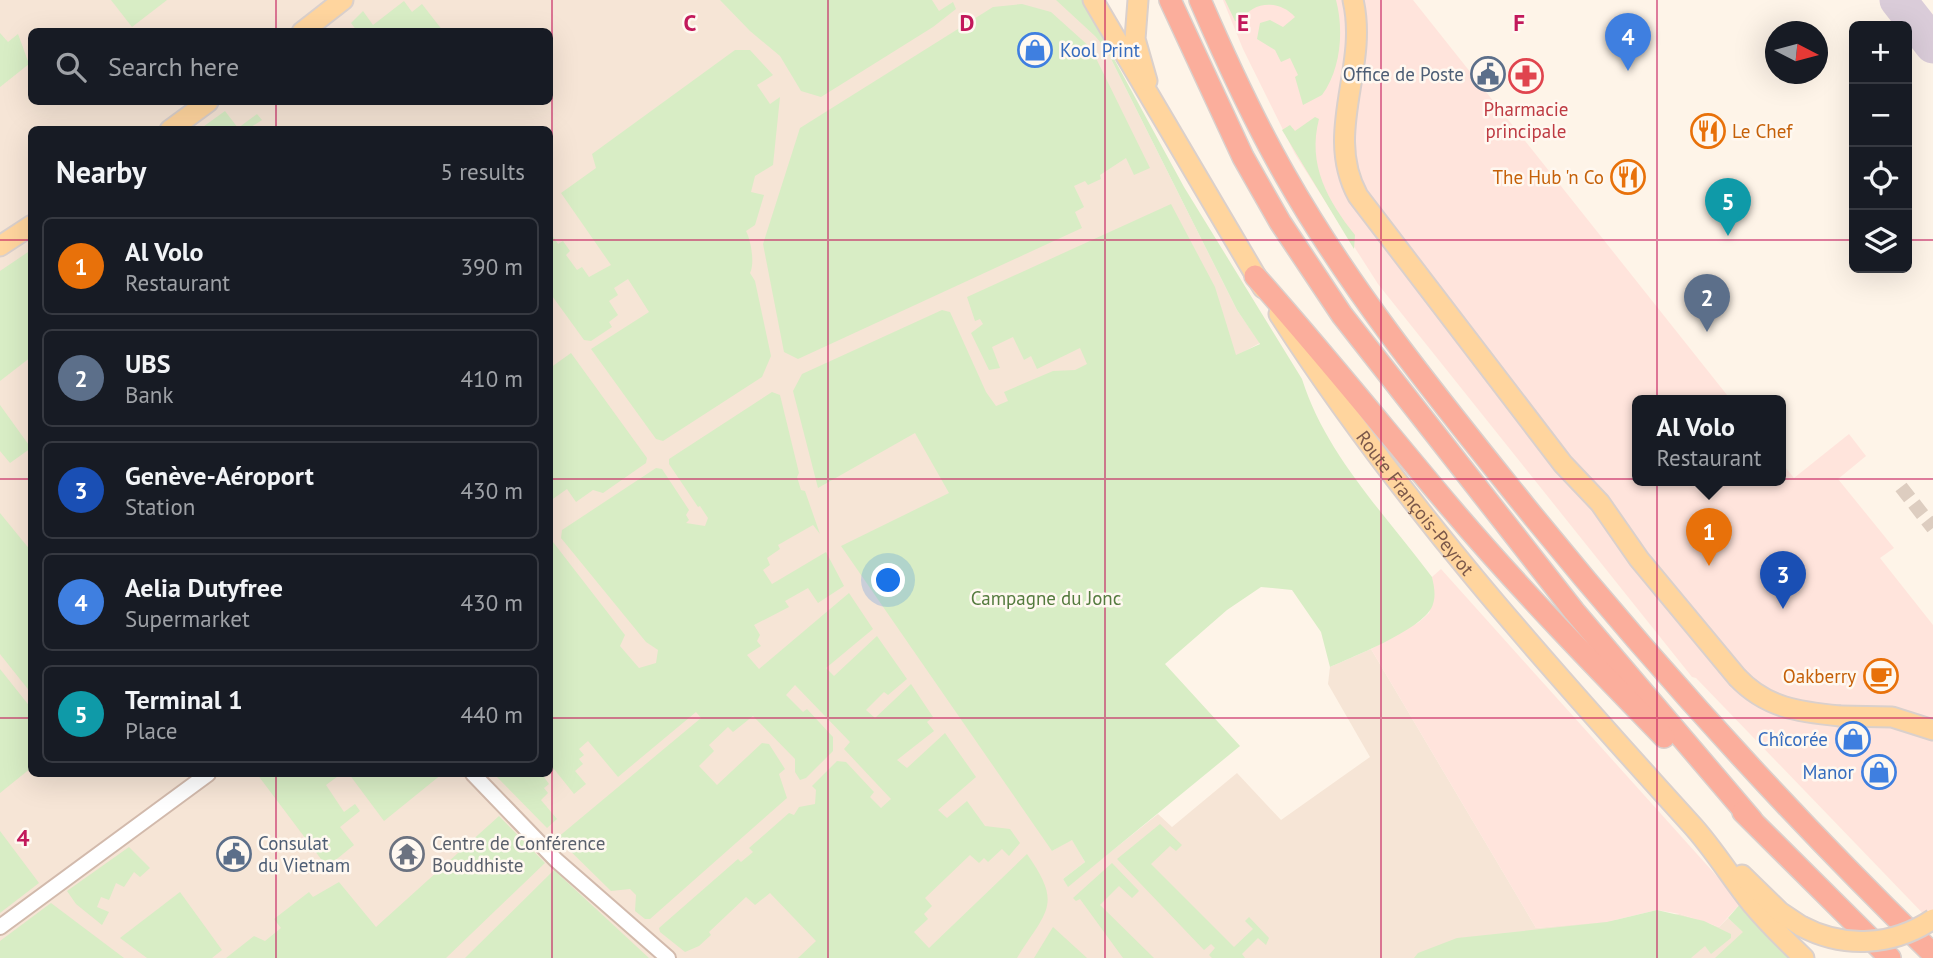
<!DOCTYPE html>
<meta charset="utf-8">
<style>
body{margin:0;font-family:"PT Sans",sans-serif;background:#242831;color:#f1f3f6}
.controls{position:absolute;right:21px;top:21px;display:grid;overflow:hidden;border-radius:10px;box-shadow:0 7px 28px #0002}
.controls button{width:63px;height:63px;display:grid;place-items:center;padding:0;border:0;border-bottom:2px solid #363941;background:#171b24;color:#f1f3f6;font:35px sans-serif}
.compass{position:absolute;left:1765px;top:21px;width:63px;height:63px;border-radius:50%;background:#171b24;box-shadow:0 7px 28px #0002;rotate:96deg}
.you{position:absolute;left:889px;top:581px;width:24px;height:24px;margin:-18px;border:5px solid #fff;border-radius:50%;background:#1a73e8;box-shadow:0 0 0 10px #1a73e833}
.badge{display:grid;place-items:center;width:46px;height:46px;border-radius:50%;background:#0b8043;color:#fff;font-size:23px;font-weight:700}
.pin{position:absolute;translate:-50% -58px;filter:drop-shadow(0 2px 4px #0008)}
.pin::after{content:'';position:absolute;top:37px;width:24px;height:21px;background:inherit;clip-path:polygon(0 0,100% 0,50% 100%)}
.popup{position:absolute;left:1632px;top:395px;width:154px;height:91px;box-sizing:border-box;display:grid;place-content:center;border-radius:10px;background:#171b24;filter:drop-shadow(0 2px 5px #0005);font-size:23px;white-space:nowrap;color:#9ea1a6}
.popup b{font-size:26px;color:#f1f3f6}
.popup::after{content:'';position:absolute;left:50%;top:100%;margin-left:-14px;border:14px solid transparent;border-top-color:#171b24}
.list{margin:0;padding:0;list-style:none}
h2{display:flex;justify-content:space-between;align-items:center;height:91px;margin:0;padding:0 28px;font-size:30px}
h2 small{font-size:23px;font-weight:400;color:#9ea1a6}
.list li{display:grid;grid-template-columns:46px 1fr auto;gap:21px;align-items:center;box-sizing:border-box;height:98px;margin:0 14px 14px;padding:0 14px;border:2px solid #363941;border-radius:10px}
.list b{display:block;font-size:26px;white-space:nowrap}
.list p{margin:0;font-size:23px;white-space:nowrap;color:#9ea1a6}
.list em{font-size:23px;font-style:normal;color:#9ea1a6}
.icon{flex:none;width:38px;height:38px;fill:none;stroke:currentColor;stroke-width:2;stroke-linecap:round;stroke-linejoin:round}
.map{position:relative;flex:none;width:1933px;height:958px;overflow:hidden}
.search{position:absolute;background:#171b24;box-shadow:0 7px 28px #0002;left:28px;top:28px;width:525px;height:77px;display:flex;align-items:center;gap:18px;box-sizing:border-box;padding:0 24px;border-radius:10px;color:#9ea1a6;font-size:26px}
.panel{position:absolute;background:#171b24;box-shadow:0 7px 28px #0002;left:28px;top:126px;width:525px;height:651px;border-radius:10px}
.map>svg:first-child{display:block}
.residential{fill:#f6e5d6;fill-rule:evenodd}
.commercial{fill:#ffe4dc}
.green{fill:#d8edc5}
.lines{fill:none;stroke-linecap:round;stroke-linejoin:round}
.taxiway{stroke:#daccd9;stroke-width:37}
.tertiary-tunnel{stroke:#ddcdc0;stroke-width:14;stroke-dasharray:14 7;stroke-linecap:butt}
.tertiary-casing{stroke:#d2baac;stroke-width:18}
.primary-casing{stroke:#dad0cc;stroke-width:23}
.motorway-casing{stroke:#dad0cc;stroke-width:24}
.tertiary{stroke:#fff;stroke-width:14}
.primary{stroke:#ffd59e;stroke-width:19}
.motorway{stroke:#fbae9c;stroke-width:21}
.primary-bridge-casing{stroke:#dad0cc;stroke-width:23;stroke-linecap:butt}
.primary-bridge{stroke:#ffd59e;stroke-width:19}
.grid{fill:none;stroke:#c2185b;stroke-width:2;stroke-opacity:0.55}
.labels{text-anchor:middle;stroke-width:5;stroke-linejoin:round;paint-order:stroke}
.shop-label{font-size:19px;fill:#366cbe;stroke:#fff8f0;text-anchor:end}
.service-label{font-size:19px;fill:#4e5e75;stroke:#fff8f0;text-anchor:end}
.health-label{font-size:19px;fill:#be3a42;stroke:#fff8f0}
.food-label{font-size:19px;fill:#c56008;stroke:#fff8f0;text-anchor:end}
.street-label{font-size:19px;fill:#7b584a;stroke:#fff8f0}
.park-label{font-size:19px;fill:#547b3e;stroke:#fff8f0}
.worship-label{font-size:19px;fill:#5b616d;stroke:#fff8f0;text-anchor:start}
.grid-label{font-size:23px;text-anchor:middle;font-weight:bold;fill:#c2185b;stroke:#fff8f0;stroke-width:5;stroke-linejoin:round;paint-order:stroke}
</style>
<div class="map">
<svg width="1933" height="958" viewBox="0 0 1933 958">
<rect width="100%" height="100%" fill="#fef4e8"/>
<path class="residential" d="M 0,0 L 1074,0 L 1106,49 L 1237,310 L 1260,343 L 1236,356 L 1052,851 L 1072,839 L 1085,862 L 1063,879 L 1068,886 L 1158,814 L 1172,827 L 1237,773 L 1281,820 L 1370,757 L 1328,684 L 1330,667 L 1371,649 L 1536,928 L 1680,914 L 1719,927 L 1728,918 L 1773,958 L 0,958 ZM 32,32 L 550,32 L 550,102 L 32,102 ZM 32,130 L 550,130 L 550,774 L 32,774 Z"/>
<g class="commercial">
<path d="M 1223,0 L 1413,0 L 1731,400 L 1637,400 L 1637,480 L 1781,480 L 1781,462 L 1794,478 L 1849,434 L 1866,456 L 1838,479 L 1894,548 L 1880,558 L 1933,625 L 1933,924 L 1696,678 L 1692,677 L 1378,284 L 1295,154 L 1243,49 Z"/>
<path d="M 1441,569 L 1741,903 L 1719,927 L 1680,914 L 1657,910 L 1607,922 L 1536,928 L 1371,649 L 1419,622 L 1429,613 L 1434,597 L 1432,577 Z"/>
</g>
<g class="green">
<path d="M 111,0 L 167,0 L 132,27 Z"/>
<path d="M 720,0 L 932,0 L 939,11 L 953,2 L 956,9 L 933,27 L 821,97 L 801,91 L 780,56 L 750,31 Z"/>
<path d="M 1056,0 L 1082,0 L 1184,187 L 1302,379 C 1326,455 1385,514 1432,577 C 1434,586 1436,595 1433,604 C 1427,628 1352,657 1330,667 L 1321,632 L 1292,590 L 1261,587 L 1227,610 L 1165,664 L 1240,746 L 1068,887 L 1063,879 L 1085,862 L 1072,840 L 1052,851 L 841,546 L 949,493 L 915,433 L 818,488 L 793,391 L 802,374 L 942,310 L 950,312 L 986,392 L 996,406 L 1008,401 L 1004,392 L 1053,371 L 1075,370 L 1087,364 L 1080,348 L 1037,369 L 1031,356 L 1024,360 L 1013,337 L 992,347 L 1000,368 L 989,370 L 971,333 L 983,324 L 980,319 L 975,321 L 967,297 L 1171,204 L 1215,287 L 1236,355 L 1260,344 L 1237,310 L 1106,49 L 1095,36 Z"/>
<path d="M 1225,0 L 1336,0 C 1344,30 1341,69 1322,95 L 1303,105 L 1295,77 L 1298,75 L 1290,58 L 1281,62 L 1275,50 L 1257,39 L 1260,23 L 1270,20 L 1283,27 L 1295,17 C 1280,0 1252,0 1241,22 L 1235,21 Z"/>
<path d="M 404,1 L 412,12 L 422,4 L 443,31 L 357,31 L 351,23 L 363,11 L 373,25 Z"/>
<path d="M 1022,4 L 1051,12 L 1091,48 L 1150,168 L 1134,175 L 1126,158 L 1100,175 L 1101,179 L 1088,185 L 1085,181 L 1074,186 L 1084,207 L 1075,212 L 1082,228 L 798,359 L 784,352 L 763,244 L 800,128 L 993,7 Z"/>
<path d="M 0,33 L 8,42 L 18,34 L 29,64 L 0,87 Z"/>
<path d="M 735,50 L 750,50 L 773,75 L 757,85 L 770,104 L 780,97 L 773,165 L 755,176 L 751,192 L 764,195 L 755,225 L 746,231 C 751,240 755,264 750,273 L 755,281 L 771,356 L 762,377 L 663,441 L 656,439 L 591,349 L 649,312 L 628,279 L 614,288 L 618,295 L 609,301 L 618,315 L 609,322 L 612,327 L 591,341 L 584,340 L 550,293 L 550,232 L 558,244 L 563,241 L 570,251 L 566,255 L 577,270 L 582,267 L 589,277 L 611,265 L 561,193 L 596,168 L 592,154 Z"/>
<path d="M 225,111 L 238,128 L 257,114 L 262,120 L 248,129 L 200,129 Z"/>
<path d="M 1315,117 L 1319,119 C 1307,165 1328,201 1355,235 L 1354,249 L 1282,130 L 1290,125 L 1295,131 Z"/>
<path d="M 31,250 L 31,357 L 0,381 L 0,271 Z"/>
<path d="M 571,353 L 647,458 L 646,463 L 603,493 L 593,490 L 576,502 L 567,489 L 550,501 L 550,368 Z"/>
<path d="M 772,392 L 780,395 L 799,473 L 797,477 L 801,490 L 805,491 L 820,534 L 813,525 L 778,545 L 780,549 L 767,558 L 770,565 L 763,570 L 772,584 L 826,552 L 844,586 L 818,603 L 808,588 L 785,601 L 789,607 L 754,625 L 760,635 L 757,641 L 761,646 L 747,655 L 759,669 L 849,593 L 873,629 L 826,668 L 834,676 L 877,636 L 907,679 L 888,695 L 884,692 L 866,710 L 875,718 L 911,684 L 933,717 L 927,722 L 934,731 L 897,760 L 907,768 L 945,733 L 976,777 L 938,810 L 947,818 L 967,801 L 985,826 L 1010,829 L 1020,843 L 1009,856 L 1002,849 L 988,862 L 984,858 L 979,863 L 970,855 L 925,898 L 932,906 L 924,914 L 928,919 L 914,932 L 929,948 L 1027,854 C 1063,905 1047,910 1017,958 L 798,958 L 816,941 L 770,893 L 755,905 L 746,897 L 709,932 L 711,935 L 699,946 L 685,952 L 660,932 L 659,928 L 738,859 L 741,862 L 753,852 L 749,848 L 789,813 L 794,815 L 799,807 L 815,804 L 816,790 L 812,786 L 837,761 L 846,762 L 874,792 L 870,797 L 881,808 L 891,799 L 844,749 L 850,742 L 795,685 L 786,695 L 803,712 L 807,709 L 833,737 L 833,751 L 806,778 L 800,780 L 795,772 L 795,759 L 753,716 L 733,732 L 728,727 L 709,745 L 714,751 L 699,766 L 717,785 L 762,743 L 769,744 L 785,769 L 779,774 L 787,798 L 650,919 L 645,919 L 635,911 L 636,895 L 630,889 L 611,891 L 557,838 L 701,718 L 696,712 L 618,777 L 588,741 L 579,749 L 584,755 L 579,759 L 583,764 L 575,771 L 586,784 L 574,794 L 554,769 L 550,772 L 550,541 L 553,542 L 625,635 L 620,646 L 639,668 L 656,663 L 658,650 L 646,642 L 561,538 L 562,530 L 656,468 L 662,469 L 689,510 L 686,515 L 689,520 L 686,523 L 705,526 L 708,518 L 700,506 L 698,507 L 669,464 L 669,459 Z"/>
<path d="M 0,405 L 31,448 L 10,463 L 0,451 Z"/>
<path d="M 0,513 L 31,551 L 31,693 L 0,654 Z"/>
<path d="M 0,669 L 31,708 L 31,768 L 0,793 Z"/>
<path d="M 257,774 L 341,774 L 326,785 L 344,812 L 355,804 L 360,811 L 340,827 L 354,845 L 327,867 Z"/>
<path d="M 349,774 L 442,774 L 384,821 Z"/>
<path d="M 494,774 L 548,774 L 544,777 L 549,784 L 544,788 L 548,793 L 541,800 L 557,819 L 547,828 Z"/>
<path d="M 499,816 L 545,863 L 446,958 L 226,958 L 254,936 L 265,941 L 281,928 L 274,919 L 309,892 L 313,897 L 339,882 L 376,927 Z"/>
<path d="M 1160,824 L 1182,845 L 1176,851 L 1170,846 L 1151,864 L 1234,947 L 1253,929 L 1245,921 L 1249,917 L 1269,938 L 1266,945 L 1258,938 L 1242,954 L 1245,958 L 1212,958 L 1209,955 L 1215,948 L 1211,944 L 1204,950 L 1117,859 Z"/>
<path d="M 0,831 L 39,883 L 0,913 Z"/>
<path d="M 129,847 L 150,868 L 140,877 L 134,872 L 124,887 L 116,883 L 109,900 L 101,897 L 97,907 L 109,912 L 102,925 L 76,904 L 67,891 Z"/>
<path d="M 1112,863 L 1139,891 L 1132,898 L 1119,886 L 1100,905 L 1154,958 L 1123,958 L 1080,899 L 1076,901 L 1073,898 Z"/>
<path d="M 554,870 L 649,958 L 465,958 Z"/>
<path d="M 180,892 L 222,950 L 212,958 L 147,958 L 120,938 Z"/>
<path d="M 51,903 L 124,958 L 0,958 L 0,941 Z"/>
<path d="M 1741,903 L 1792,958 L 1715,958 L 1743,932 L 1728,918 Z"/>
<path d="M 1657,910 L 1704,921 L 1731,934 L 1731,938 L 1711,954 L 1705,946 L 1691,958 L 1414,958 L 1418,953 L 1457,938 L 1607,922 Z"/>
<path d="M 1053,927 L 1087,958 L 1034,958 Z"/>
</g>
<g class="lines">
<path class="taxiway" d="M 1898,0 L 1933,45"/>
<path class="tertiary-tunnel" d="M 1901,487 L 1933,528"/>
<g class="tertiary-casing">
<g id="tertiary">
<path d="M 473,774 L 556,860 L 668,958"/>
<path d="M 0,927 L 208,774"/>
</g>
</g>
<g class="primary-casing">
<g id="primary">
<path d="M 1093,0 L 1263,288"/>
<path d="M 1138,0 L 1135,39 L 1147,81"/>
<path d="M 1353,0 C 1369,68 1323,132 1358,196 L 1563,464 L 1600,503 L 1639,559 L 1737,677"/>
<path d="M 302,32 L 343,0"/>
<path d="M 170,130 L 208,102"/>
<path d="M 0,246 L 32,225"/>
<path id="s1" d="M 1279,314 C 1397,498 1544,662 1691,824 C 1714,849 1731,878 1752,904 C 1768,923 1786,941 1804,958"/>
<path d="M 1840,716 L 1892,717 L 1933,730"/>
<path d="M 1742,875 L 1780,912 L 1801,926"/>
</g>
</g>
<g class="motorway-casing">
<g id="motorway">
<path d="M 1170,0 L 1243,157 L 1280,222 L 1342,315 L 1574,611 L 1752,820"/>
<path d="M 1200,0 C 1226,60 1253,119 1285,175 C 1352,293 1439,399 1524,505 C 1652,663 1787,812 1933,954"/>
<path d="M 1255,276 C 1322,351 1385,430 1450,507 C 1518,587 1591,662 1664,737"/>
<path d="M 1743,812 L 1890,958"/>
</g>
</g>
<use href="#tertiary" class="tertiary"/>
<use href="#primary" class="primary"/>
<use href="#motorway" class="motorway"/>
<g class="primary-bridge-casing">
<g id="primary-bridge">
<path d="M 1737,677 C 1766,708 1799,712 1840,716"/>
<path d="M 1801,926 C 1844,949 1893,946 1933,919"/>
</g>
</g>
<use href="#primary-bridge" class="primary-bridge"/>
</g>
<path class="grid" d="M 276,0 L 276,32M 552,0 L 552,958M 828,0 L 828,958M 1105,0 L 1105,958M 1381,0 L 1381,958M 1657,0 L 1657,958M 276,102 L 276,130M 0,240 L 32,240M 550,240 L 1854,240M 1907,240 L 1933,240M 0,479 L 32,479M 550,479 L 1933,479M 0,718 L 32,718M 550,718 L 1933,718M 276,774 L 276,958"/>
<defs>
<g id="shop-ring" transform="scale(1.75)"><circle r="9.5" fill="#fff8f0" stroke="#3f7fe0" stroke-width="1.5"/><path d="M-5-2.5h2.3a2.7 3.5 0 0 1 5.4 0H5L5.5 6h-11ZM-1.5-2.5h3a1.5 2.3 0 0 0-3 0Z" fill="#3f7fe0"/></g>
<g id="civic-ring" transform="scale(1.75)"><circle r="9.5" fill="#fff8f0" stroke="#5c6f8a" stroke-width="1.5"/><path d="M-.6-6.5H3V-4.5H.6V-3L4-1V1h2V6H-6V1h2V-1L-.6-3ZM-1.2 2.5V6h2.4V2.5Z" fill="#5c6f8a"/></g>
<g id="pharmacy-ring" transform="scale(1.75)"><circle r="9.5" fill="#fff8f0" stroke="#e0444e" stroke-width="1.5"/><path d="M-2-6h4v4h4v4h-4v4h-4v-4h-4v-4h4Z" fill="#e0444e"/></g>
<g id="restaurant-ring" transform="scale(1.75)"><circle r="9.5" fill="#fff8f0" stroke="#e8710a" stroke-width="1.5"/><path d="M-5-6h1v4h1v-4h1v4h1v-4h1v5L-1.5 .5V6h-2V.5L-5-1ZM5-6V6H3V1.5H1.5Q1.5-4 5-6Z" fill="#e8710a"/></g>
<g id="cafe-ring" transform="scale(1.75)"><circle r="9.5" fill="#fff8f0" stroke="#e8710a" stroke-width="1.5"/><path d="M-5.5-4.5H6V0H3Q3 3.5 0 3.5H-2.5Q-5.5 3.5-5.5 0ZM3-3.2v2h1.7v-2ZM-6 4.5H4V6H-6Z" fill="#e8710a"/></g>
<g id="temple-ring" transform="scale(1.75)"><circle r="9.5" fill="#fff8f0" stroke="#6b7280" stroke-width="1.5"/><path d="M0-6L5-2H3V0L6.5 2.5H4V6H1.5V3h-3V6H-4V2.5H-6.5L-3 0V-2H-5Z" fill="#6b7280"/></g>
</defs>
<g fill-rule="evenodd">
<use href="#shop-ring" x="1035" y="50"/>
<use href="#civic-ring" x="1488" y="74"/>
<use href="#pharmacy-ring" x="1526" y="76"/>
<use href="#restaurant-ring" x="1708" y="131"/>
<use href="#restaurant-ring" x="1628" y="177"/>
<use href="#cafe-ring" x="1881" y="676"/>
<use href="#shop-ring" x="1853" y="739"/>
<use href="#shop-ring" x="1879" y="772"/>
<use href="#civic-ring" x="234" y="854"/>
<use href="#temple-ring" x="407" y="854"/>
</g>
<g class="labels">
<g class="shop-label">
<text x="1060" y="57" text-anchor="start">Kool Print</text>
<text x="1828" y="746">Chîcorée</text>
<text x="1854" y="779">Manor</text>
</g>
<g class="service-label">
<text x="1464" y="81">Office de Poste</text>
<text x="258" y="850" text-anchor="start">Consulat<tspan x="258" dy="22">du Vietnam</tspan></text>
</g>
<g class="health-label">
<text x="1526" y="116">Pharmacie<tspan x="1526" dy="22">principale</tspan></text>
</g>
<g class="food-label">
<text x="1732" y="138" text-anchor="start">Le Chef</text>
<text x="1604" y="184">The Hub 'n Co</text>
<text x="1856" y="683">Oakberry</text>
</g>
<g class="street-label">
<text dy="7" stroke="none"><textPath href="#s1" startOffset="233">Route François-Peyrot</textPath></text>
</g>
<g class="park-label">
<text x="1046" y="605">Campagne du Jonc</text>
</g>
<g class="worship-label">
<text x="432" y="850">Centre de Conférence<tspan x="432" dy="22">Bouddhiste</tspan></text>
</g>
</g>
<g class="grid-label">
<text x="690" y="31">C</text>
<text x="967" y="31">D</text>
<text x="1243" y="31">E</text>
<text x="1519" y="31">F</text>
<text x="23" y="846">4</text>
</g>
</svg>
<div class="controls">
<button>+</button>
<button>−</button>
<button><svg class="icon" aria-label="locate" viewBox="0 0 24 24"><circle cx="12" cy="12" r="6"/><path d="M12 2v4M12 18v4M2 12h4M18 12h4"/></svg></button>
<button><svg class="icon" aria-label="layers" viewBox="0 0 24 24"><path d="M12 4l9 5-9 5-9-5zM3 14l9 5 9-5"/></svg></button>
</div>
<svg class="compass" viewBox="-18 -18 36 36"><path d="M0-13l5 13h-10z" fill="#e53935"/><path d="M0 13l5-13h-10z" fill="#9ea1a6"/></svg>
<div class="you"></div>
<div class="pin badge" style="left:1709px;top:566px;background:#e8710a">1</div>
<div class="popup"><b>Al Volo</b>Restaurant</div>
<div class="pin badge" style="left:1707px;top:332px;background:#5c6f8a">2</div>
<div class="pin badge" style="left:1783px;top:609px;background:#1a4fb4">3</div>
<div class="pin badge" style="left:1628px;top:71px;background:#3f7fe0">4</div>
<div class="pin badge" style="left:1728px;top:236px;background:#0f9aa8">5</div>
<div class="search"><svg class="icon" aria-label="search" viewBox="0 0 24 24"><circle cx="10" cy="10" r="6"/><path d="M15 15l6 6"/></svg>Search here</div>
<section class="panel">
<h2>Nearby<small>5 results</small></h2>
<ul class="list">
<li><span class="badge" style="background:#e8710a">1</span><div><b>Al Volo</b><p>Restaurant</p></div><em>390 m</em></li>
<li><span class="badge" style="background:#5c6f8a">2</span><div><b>UBS</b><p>Bank</p></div><em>410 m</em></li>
<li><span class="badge" style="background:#1a4fb4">3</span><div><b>Genève-Aéroport</b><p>Station</p></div><em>430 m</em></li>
<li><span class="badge" style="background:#3f7fe0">4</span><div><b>Aelia Dutyfree</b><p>Supermarket</p></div><em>430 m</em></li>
<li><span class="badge" style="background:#0f9aa8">5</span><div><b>Terminal 1</b><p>Place</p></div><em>440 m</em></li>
</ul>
</section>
</div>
